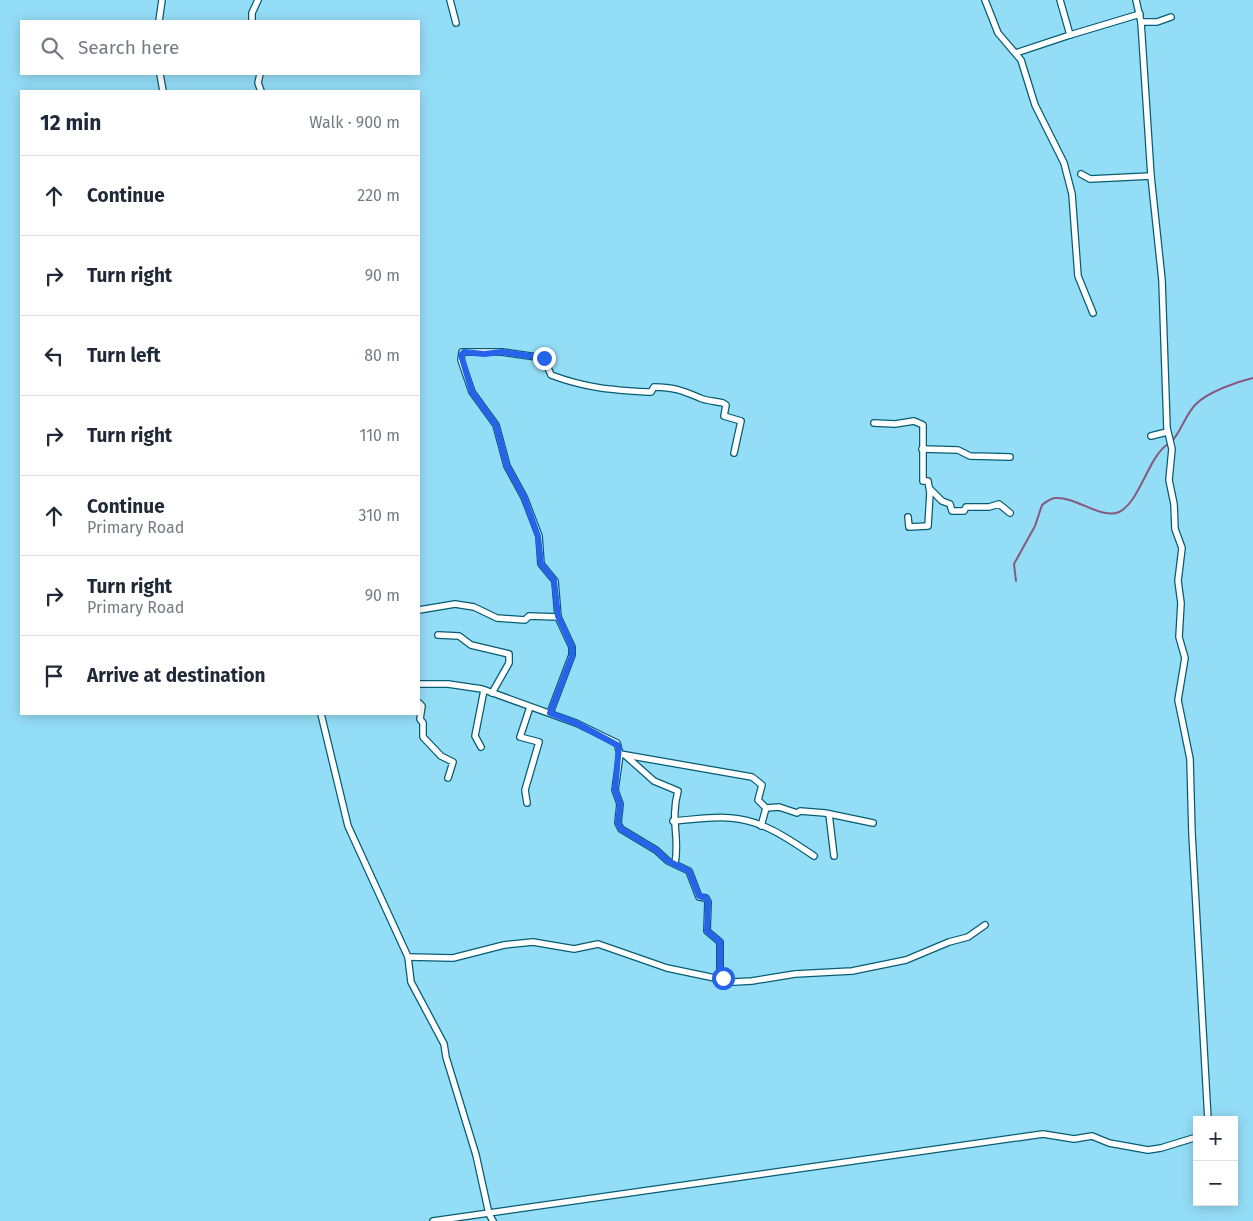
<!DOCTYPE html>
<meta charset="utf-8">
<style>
body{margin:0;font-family:"Fira Sans",sans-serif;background:#f2f2f3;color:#1f2937}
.controls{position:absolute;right:15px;bottom:15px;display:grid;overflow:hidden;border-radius:0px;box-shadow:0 2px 12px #0003}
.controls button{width:45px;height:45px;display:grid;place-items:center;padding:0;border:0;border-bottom:1px solid #e0e1e3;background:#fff;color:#1f2937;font:25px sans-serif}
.stop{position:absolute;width:15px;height:15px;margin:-11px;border:4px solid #2563eb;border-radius:50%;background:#fff}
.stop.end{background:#2563eb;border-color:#fff;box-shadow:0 1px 5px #0008}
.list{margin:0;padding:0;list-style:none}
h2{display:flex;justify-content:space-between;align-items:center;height:65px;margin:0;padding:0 20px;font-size:21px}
h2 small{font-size:16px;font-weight:400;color:#747a83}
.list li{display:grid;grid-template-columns:32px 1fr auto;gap:15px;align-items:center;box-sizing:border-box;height:80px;padding:0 20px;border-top:1px solid #e0e1e3}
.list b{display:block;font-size:19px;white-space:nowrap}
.list p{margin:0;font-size:16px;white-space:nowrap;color:#747a83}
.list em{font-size:16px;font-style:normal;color:#747a83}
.icon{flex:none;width:28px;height:28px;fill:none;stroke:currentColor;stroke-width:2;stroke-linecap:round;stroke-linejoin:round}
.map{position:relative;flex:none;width:1253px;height:1221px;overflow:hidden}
.search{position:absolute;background:#fff;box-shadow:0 2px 12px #0003;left:20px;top:20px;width:400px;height:55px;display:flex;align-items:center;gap:12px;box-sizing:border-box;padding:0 18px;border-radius:0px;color:#747a83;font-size:19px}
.panel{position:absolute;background:#fff;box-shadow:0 2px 12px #0003;left:20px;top:90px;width:400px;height:625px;border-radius:0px}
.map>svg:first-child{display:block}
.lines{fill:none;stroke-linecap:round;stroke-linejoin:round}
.stream{stroke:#88587f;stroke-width:2}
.street-casing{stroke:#055d73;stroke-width:8}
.street{stroke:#fff;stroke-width:5.5}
.route{stroke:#2563eb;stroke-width:6}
</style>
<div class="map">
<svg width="1253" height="1221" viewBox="0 0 1253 1221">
<rect width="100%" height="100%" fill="#94ddf6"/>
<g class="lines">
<g class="stream">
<path d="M 1172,441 C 1182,430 1185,415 1196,404 C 1208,392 1236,382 1253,378"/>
<path d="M 1016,581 L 1014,564 L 1035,526 L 1042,505 C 1046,502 1051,498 1055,498 C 1075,496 1102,520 1119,512 C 1140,502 1148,457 1168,444"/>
</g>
<g class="street-casing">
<g id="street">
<path d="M 450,0 L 456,23"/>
<path d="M 985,0 L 998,33 L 1021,60 L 1035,105 L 1064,163 L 1072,194 L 1078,276 L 1093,313"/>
<path d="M 1060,0 L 1070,35 L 1140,14"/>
<path d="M 1136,0 L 1141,22 L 1151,176"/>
<path d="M 159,21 L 162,0"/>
<path d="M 252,21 L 252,13 L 258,0"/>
<path d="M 1141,22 L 1157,22 L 1171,17"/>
<path d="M 1016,53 L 1070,35"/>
<path d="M 160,74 L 163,91"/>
<path d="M 260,74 L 258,83 L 261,91"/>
<path d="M 1081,174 L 1090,179 L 1151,176 L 1162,280 L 1167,428 L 1172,449 L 1169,480 L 1174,504 L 1175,529 L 1182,548 L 1178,581 L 1181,603 L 1179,637 L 1185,658 L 1178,700 L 1190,759 L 1192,834 L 1208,1120"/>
<path d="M 874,423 L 895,424 L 914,421 L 923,425 L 923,481 L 928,481 L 930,493 L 928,526 L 909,527 L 908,517"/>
<path d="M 1151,436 L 1167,432"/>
<path d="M 922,449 L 958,450 L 970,456 L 1010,457"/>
<path d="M 930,489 L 942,501 L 950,504 L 952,511 L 964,511 L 966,507 L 989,507 L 999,504 L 1010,513"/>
<path d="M 419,610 L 455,604 L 474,607 L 497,618 L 525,620 L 529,616 L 558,617 L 572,647 L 572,655 L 550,713"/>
<path d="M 558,617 L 555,581 L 541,564 L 539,536 L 524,497 L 507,466 L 496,425 L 472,392 L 461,360 L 462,352 L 502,352 L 544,358 L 551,375 C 586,388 611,390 648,392 L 651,392 L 654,387 C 674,387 683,391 700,398 C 706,401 716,401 723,403 L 726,405 L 724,416 L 741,421 L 734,453"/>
<path d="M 438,635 L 459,636 L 471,645 L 509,654 L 509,663 L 492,693"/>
<path d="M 419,684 L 448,684 L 482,689 L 576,723 L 617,743 L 620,754 L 615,790 L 620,804 L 618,823 L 621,829 L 656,850 L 668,861 L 689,871 L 699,897 L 706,898 L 708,902 L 707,931 L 720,942 L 720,970 L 724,980"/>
<path d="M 419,703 L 422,706 L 420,719 L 423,723 L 423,737 L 441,756 L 453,762 L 448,778"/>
<path d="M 321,714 L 348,826 L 408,957 L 411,982 L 444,1044 L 446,1057 L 476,1155 L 489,1214 L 493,1221"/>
<path d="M 481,747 L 475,736 L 484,690"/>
<path d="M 620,754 L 752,777 L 762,785 L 758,800 L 766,808 L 761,826"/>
<path d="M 626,756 L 654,781 L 678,791 C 670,820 680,837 675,864"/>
<path d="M 527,803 L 525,790 L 539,742 L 520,737 L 530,707"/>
<path d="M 766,808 L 779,807 L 797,813 L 800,811 L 825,813 L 873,823"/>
<path d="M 829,814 L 834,856"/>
<path d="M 673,821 C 692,820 712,816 731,818 C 762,820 789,839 814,856"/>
<path d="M 408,957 L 453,958 L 504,945 L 533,942 L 574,949 L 598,944 L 667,968 L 734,982 L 752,981 L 795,974 L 852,971 L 906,960 L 949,942 L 968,937 L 985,925"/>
<path d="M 433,1221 L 1043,1134 L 1074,1139 L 1092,1136 L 1109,1143 L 1148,1150 L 1161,1148 L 1197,1137"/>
</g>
</g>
<use href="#street" class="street"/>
</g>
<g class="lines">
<path class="route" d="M 544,358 L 502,352 L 484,354 L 464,352 L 461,355 L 472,392 L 496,425 L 507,466 L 524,497 L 538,536 L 541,564 L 554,580 L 558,616 L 572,647 L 572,656 L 550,713 L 576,723 L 619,746 L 615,790 L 620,804 L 618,823 L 621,829 L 656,850 L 668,861 L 689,871 L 699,896 L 706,898 L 708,902 L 707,931 L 720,942 L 720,970 L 723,978"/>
</g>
</svg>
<div class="controls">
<button>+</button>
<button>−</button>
</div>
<div class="stop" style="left:723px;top:978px"></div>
<div class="stop end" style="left:544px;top:358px"></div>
<div class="search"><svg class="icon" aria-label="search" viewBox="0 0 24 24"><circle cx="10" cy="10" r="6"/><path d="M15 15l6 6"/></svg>Search here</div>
<section class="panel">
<h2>12 min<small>Walk · 900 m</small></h2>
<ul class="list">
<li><svg class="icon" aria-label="ahead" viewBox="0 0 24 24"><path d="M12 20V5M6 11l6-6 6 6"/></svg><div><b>Continue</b></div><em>220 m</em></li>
<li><svg class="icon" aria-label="right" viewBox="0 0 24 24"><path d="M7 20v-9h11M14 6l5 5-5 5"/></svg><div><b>Turn right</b></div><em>90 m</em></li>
<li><svg class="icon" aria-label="left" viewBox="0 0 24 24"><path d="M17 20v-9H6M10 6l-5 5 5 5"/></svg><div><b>Turn left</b></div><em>80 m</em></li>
<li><svg class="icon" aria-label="right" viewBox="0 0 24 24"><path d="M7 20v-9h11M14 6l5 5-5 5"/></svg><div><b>Turn right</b></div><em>110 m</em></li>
<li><svg class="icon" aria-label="ahead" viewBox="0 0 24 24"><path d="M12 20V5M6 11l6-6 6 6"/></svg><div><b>Continue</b><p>Primary Road</p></div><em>310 m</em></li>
<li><svg class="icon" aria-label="right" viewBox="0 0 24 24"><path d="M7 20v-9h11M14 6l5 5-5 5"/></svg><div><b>Turn right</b><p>Primary Road</p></div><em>90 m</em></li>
<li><svg class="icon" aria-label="arrive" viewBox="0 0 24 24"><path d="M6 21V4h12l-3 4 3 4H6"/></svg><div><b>Arrive at destination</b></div></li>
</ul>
</section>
</div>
